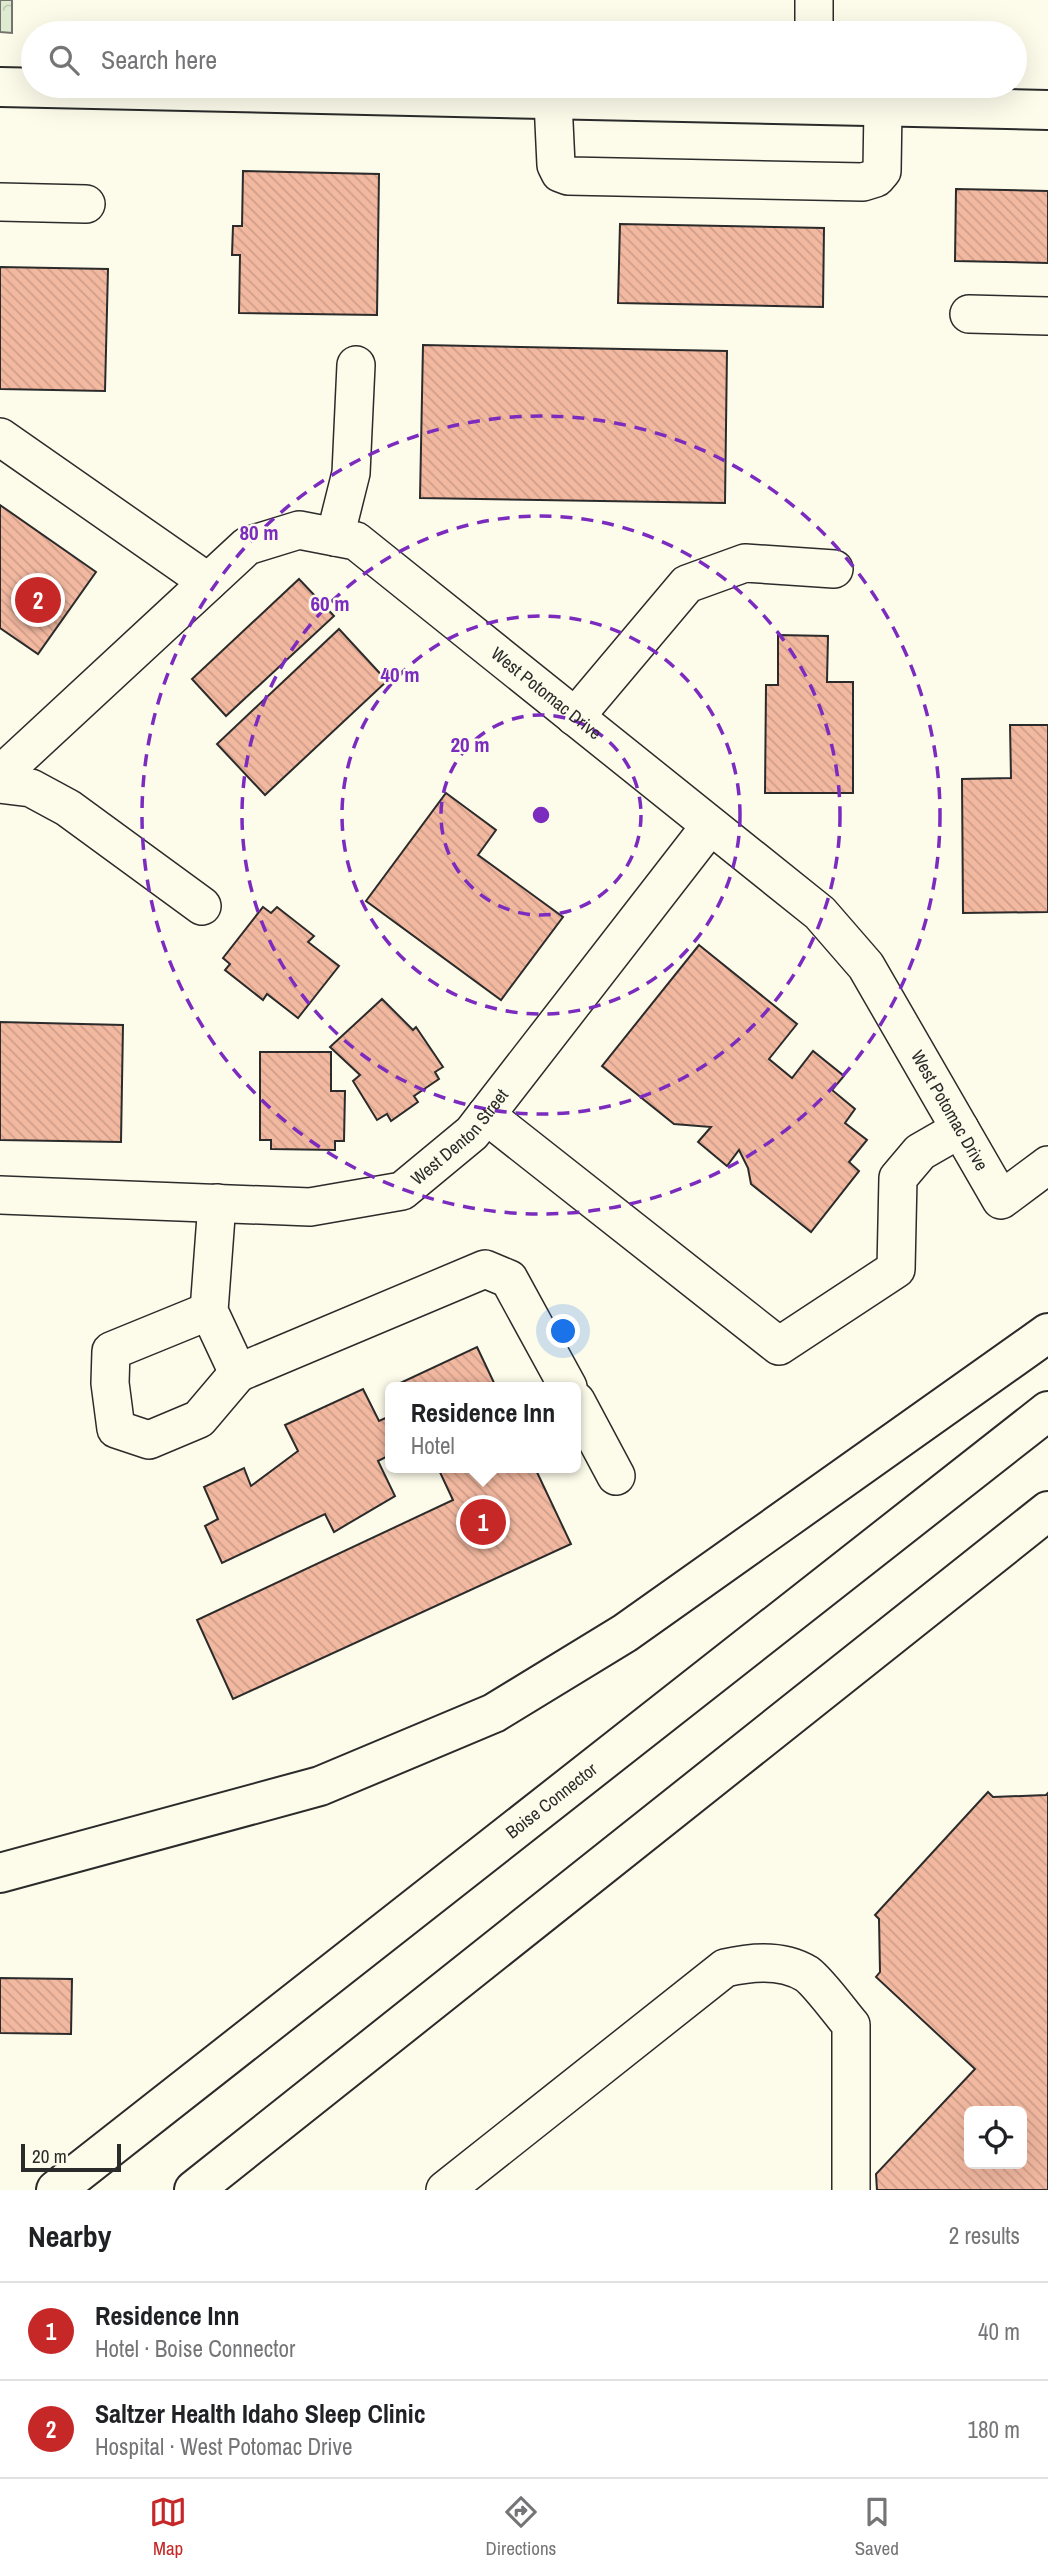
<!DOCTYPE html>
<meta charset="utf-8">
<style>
body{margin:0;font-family:"Archivo Narrow",sans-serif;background:#f2f2f2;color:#202124}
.controls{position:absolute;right:21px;bottom:21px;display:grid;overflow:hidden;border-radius:10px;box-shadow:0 7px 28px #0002}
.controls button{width:63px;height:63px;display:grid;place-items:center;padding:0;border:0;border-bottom:2px solid #e0e0e0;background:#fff;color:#202124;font:35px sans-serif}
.scale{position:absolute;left:21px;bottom:18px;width:100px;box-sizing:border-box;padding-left:7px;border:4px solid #2b2b2b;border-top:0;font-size:19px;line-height:24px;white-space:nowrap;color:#2b2b2b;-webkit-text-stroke:5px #fdfbea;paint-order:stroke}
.you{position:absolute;left:564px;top:1332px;width:24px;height:24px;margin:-18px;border:5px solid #fff;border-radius:50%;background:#1a73e8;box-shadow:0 0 0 10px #1a73e833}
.badge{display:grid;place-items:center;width:46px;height:46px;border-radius:50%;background:#c62828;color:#fff;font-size:23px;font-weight:700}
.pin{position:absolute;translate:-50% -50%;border:4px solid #fff;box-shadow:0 2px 7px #0006}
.popup{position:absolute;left:385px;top:1382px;width:196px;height:91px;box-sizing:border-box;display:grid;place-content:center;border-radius:10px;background:#fff;filter:drop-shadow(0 2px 5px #0005);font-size:23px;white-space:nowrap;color:#757577}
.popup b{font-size:26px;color:#202124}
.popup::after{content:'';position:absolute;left:50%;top:100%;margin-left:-14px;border:14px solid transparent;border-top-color:#fff}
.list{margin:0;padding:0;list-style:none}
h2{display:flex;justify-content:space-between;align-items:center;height:91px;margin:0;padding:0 28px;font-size:30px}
h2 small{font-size:23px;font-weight:400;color:#757577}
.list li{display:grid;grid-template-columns:46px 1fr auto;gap:21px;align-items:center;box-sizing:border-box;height:98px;padding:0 28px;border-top:2px solid #e0e0e0}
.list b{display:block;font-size:26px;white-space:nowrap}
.list p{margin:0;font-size:23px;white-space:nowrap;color:#757577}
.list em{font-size:23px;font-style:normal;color:#757577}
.icon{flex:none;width:38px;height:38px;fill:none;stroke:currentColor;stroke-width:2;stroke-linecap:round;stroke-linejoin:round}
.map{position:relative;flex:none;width:1048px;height:2190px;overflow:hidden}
.search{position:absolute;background:#fff;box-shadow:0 7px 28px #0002;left:21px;right:21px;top:21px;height:77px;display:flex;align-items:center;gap:18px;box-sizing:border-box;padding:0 24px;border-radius:38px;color:#757577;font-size:26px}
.sheet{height:287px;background:#fff}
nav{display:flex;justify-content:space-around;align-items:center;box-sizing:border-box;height:98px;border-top:2px solid #e0e0e0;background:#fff;font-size:19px;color:#757577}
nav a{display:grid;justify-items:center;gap:4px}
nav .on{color:#c62828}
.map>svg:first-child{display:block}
.park{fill:url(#park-crowns);stroke:#74746e;stroke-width:2}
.building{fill:url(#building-back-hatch);stroke:#2b2b2b;stroke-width:2;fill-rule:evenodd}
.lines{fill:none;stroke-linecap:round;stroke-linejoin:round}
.minor-casing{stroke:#2b2b2b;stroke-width:40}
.major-casing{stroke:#2b2b2b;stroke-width:42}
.highway-casing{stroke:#2b2b2b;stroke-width:42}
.minor{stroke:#fdfbea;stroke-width:37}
.major{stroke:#fdfbea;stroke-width:38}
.highway{stroke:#fdfbea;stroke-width:38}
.ring{fill:none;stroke:#7b2cbf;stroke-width:3.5;stroke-dasharray:12 9}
.labels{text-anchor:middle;stroke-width:5;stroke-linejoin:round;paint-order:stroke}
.street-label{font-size:18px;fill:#2b2b2b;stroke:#fdfbea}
.centre{fill:#7b2cbf;stroke:#fdfbea;stroke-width:3.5}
.ring-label{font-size:21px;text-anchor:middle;font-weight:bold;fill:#7b2cbf;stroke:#fdfbea;stroke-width:5;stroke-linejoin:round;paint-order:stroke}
</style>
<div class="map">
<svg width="1048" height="2190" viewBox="0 0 1048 2190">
<defs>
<pattern id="park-crowns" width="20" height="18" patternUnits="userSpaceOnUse" patternTransform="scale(1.75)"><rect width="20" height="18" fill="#deebd1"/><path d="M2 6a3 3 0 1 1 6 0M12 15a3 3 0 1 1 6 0" fill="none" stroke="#bfcab4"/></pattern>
<pattern id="building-back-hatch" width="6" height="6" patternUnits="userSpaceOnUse" patternTransform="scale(1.75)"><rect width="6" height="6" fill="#f2b8a0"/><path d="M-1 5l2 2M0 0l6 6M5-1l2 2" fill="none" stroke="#d09e8a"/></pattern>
</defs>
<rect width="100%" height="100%" fill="#fdfbea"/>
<path class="park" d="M 0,0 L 12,0 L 12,33 L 0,32 Z"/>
<g class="building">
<path d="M 243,171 L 379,174 L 377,315 L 239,313 L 240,255 L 232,255 L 233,226 L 242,226 Z"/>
<path d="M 956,189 L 1048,191 L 1048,263 L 955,261 Z"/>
<path d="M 620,224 L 824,228 L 823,307 L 618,303 Z"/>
<path d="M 0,267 L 108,269 L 105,391 L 0,389 Z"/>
<path d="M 423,345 L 727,351 L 725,503 L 420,498 Z"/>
<path d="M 0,505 L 96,572 L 38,654 L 0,628 Z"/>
<path d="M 299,579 L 334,616 L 226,716 L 192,679 Z"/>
<path d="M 339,629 L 387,681 L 265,795 L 217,744 Z"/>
<path d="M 778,635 L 828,636 L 827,682 L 853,682 L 853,793 L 765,793 L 766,685 L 778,685 Z"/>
<path d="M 1010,725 L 1048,725 L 1048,912 L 963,913 L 962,779 L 1011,778 Z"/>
<path d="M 446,793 L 496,830 L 478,855 L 563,917 L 501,1000 L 366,901 Z"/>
<path d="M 263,907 L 271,913 L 277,907 L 314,936 L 308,942 L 339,966 L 298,1018 L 267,994 L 263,1000 L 225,970 L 230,964 L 223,958 Z"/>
<path d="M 699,945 L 797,1024 L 769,1059 L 792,1078 L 813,1051 L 844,1076 L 832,1090 L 855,1109 L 845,1123 L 867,1140 L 849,1162 L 859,1171 L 811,1232 L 751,1184 L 748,1168 L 739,1150 L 727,1166 L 698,1142 L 711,1127 L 674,1124 L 602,1066 Z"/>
<path d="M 382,999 L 413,1030 L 416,1027 L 443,1067 L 435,1072 L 439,1079 L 414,1096 L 418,1102 L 391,1121 L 387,1114 L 377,1120 L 353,1081 L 360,1075 L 330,1047 Z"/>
<path d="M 0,1022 L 123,1025 L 121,1142 L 0,1140 Z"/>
<path d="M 260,1052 L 331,1052 L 331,1091 L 345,1091 L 344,1141 L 335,1141 L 335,1150 L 271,1149 L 271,1140 L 260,1140 Z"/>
<path d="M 477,1347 L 496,1387 L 399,1387 L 398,1384 Z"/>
<path d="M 363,1389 L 379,1421 L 390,1416 L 390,1455 L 378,1461 L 395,1496 L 334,1532 L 325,1514 L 222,1563 L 205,1526 L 218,1519 L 204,1487 L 244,1468 L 251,1486 L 298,1451 L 285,1425 Z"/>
<path d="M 438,1468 L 535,1468 L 571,1544 L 233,1699 L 197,1620 L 453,1500 Z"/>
<path d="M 988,1792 L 993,1797 L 1046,1795 L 1048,1793 L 1048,2190 L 877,2190 L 876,2174 L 975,2069 L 876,1977 L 880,1972 L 879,1919 L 875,1915 ZM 969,2111 L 1022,2111 L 1022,2164 L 969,2164 Z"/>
<path d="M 0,1978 L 72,1979 L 71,2034 L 0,2033 Z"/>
</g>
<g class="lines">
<g class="minor-casing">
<g id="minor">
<path d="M 814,0 L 814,28"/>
<path d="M 553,101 L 556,165 L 560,173 L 568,176 L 863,182 L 876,178 L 882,171 L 883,107"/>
<path d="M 0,202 L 86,204"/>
<path d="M 969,314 L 1048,316"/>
<path d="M 0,437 L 208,582"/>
<path d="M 335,537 L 351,473 L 356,365"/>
<path d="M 575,717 L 687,584 L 745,563 L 834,569"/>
<path id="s1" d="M 0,775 L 247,546 L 299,530 L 356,541 L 820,913 L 866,966 L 1001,1200 L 1048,1165"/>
<path d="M 0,784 L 31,788 L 68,808 L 202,906"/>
<path d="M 486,1115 L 779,1346 L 896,1269 L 898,1178 L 920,1152 L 960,1129"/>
<path id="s2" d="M 0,1195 L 310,1207 L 402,1191 L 472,1133 L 710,826"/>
<path d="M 217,1203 L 209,1311 L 238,1373 L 485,1269 L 509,1279 L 568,1387"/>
<path d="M 209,1311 L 111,1351 L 110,1383 L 116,1429 L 149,1440 L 199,1419 L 238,1373"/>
<path d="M 576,1401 L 616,1476"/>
<path d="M 445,2190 L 725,1968 C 750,1962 783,1959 807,1974 C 819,1983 840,2012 851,2025 L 851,2190"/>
</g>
</g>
<g class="major-casing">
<path id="major" d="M 0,87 L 1048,110"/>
</g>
<g class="highway-casing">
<g id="highway">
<path d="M 0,1873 L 320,1786 L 494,1713 L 625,1633 L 1048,1333"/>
<path id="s3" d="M 56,2190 L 1048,1411"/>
<path d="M 194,2190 L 1048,1511"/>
</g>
</g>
<use href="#minor" class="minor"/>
<use href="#major" class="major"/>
<use href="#highway" class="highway"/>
</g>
<g class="ring">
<circle cx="541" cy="815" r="100"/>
<circle cx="541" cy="815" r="199"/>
<circle cx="541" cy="815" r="299"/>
<circle cx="541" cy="815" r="399"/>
</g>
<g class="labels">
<g class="street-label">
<text dy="6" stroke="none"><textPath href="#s1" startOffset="693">West Potomac Drive</textPath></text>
<text dy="6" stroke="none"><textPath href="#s1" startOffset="1281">West Potomac Drive</textPath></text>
<text dy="6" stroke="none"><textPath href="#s2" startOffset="483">West Denton Street</textPath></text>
<text dy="6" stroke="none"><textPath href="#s3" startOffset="630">Boise Connector</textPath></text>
</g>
</g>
<circle cx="541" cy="815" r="10" class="centre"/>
<g class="ring-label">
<text x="259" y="540">80 m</text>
<text x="330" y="611">60 m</text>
<text x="400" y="682">40 m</text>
<text x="470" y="752">20 m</text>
</g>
</svg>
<div class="controls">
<button><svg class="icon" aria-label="locate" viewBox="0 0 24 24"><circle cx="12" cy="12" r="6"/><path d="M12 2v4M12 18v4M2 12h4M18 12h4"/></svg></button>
</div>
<div class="scale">20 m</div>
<div class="you"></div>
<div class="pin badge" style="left:483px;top:1522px">1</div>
<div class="popup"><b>Residence Inn</b>Hotel</div>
<div class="pin badge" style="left:38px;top:600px">2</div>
<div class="search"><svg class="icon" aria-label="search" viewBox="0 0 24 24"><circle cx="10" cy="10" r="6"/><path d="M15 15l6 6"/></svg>Search here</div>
</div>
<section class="sheet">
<h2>Nearby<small>2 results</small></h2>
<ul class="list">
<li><span class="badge">1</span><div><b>Residence Inn</b><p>Hotel · Boise Connector</p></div><em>40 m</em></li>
<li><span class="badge">2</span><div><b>Saltzer Health Idaho Sleep Clinic</b><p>Hospital · West Potomac Drive</p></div><em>180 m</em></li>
</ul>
</section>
<nav>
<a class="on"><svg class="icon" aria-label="map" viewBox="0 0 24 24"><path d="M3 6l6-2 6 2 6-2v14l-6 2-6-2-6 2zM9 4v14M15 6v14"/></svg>Map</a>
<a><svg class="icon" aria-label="directions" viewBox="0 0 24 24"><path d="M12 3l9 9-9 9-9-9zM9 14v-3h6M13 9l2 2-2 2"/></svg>Directions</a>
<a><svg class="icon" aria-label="saved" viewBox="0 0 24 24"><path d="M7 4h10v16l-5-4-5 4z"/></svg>Saved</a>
</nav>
